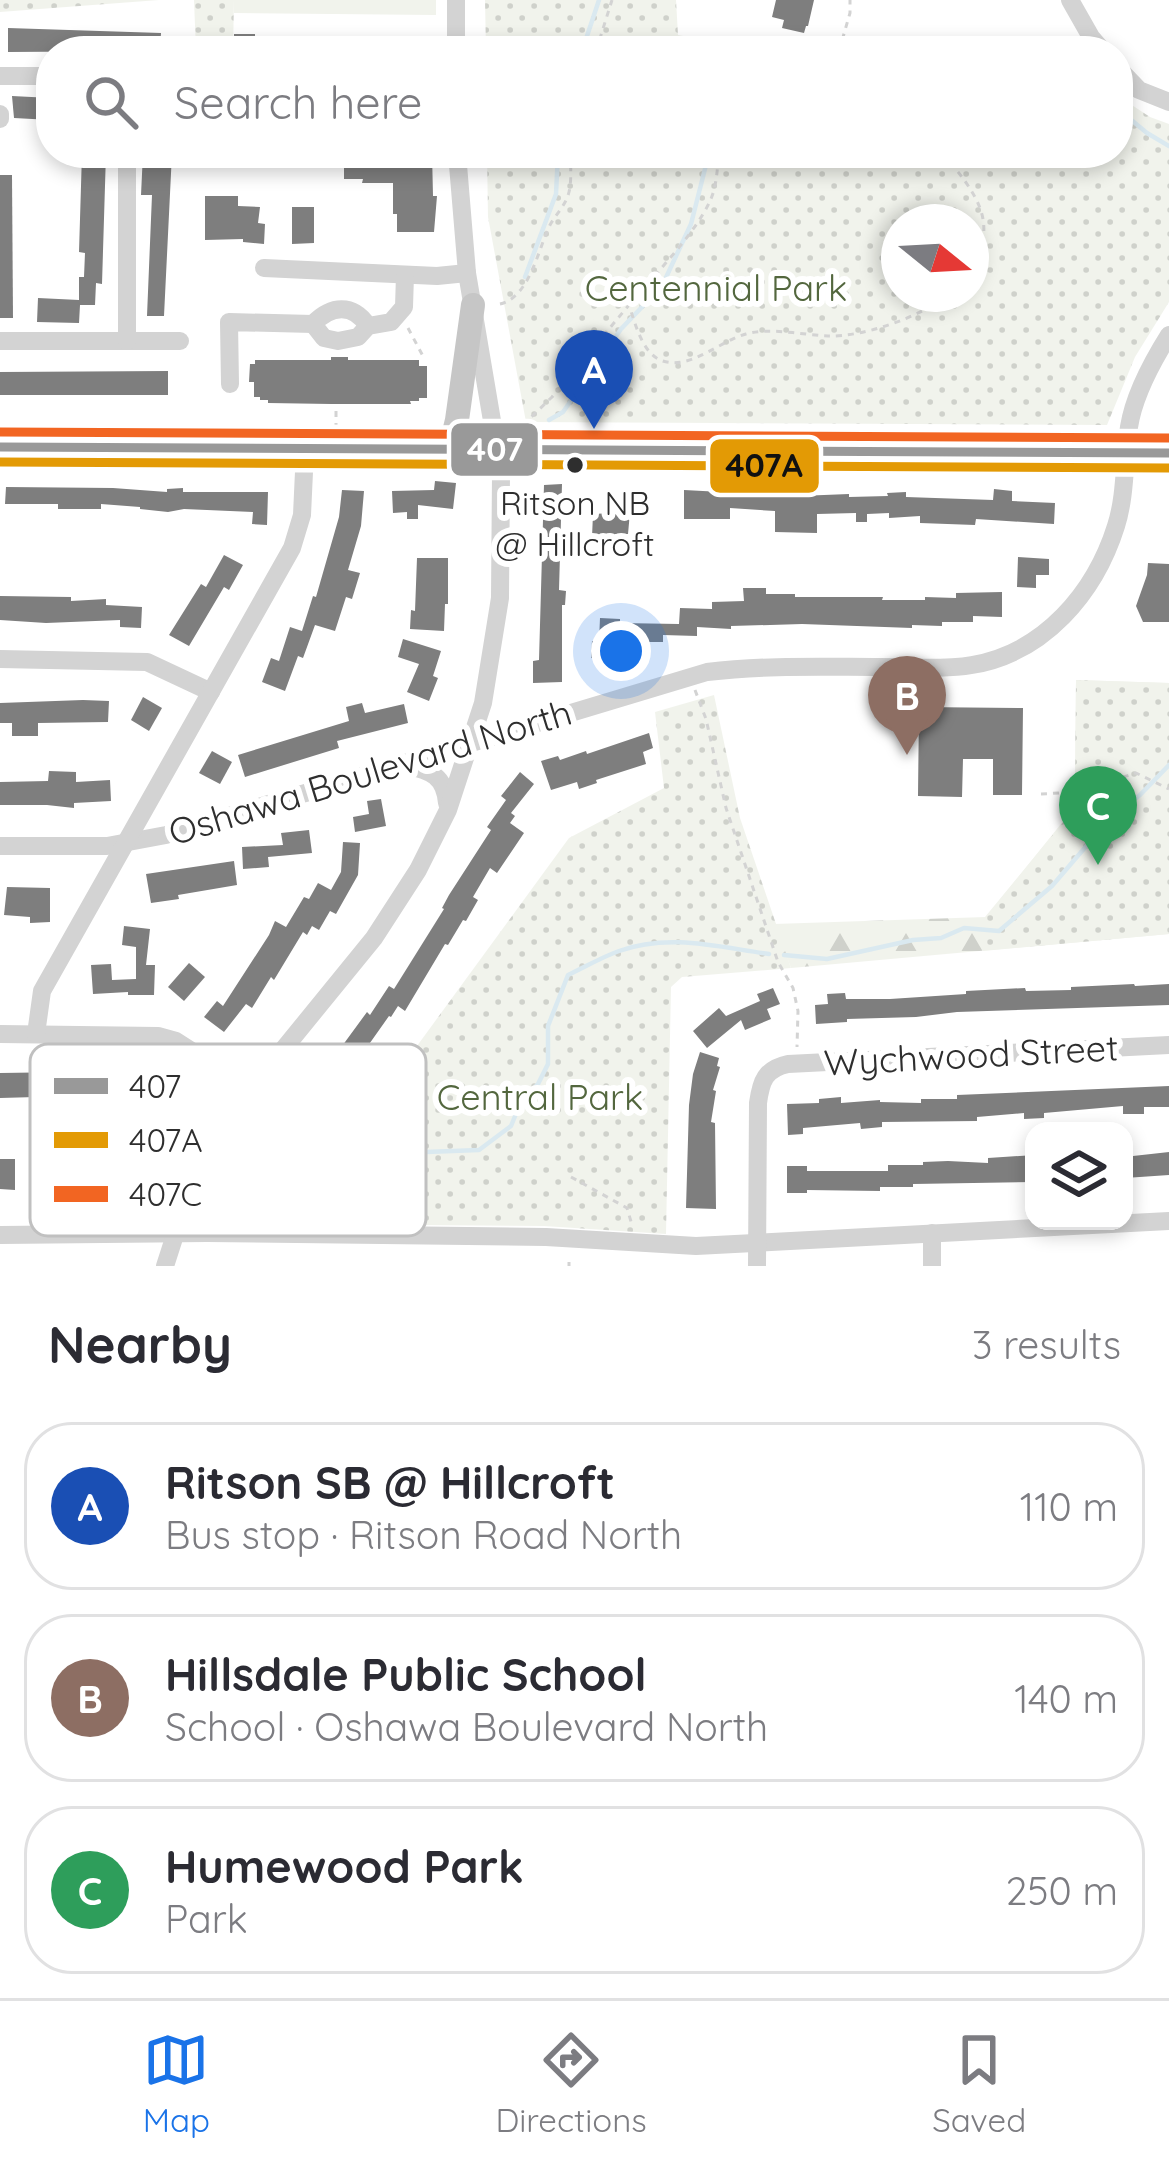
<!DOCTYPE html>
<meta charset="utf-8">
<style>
body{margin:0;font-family:Quicksand,sans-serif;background:#f7f7f7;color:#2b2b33}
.controls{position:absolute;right:36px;bottom:36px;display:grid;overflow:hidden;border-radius:24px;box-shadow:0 6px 18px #0003}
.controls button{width:108px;height:108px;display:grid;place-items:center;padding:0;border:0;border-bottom:3px solid #e1e1e2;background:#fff;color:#2b2b33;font:60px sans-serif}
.compass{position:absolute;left:881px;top:204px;width:108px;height:108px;border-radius:50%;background:#fff;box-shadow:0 6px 18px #0003;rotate:108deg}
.you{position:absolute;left:621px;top:651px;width:42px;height:42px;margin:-30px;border:9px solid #fff;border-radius:50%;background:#1a73e8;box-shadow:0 0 0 18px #1a73e833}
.badge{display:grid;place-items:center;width:78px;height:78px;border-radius:50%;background:#1a73e8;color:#fff;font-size:39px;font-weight:700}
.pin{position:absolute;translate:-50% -99px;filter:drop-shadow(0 3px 6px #0008)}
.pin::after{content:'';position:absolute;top:63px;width:42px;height:36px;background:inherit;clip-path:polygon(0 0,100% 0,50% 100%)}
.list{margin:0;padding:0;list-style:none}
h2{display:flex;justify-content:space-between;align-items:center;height:156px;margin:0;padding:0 48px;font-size:51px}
h2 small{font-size:39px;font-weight:400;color:#7c7c81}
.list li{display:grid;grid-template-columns:78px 1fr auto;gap:36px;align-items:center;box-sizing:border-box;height:168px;margin:0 24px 24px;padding:0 24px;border:3px solid #e1e1e2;border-radius:48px}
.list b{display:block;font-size:45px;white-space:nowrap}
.list p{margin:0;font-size:39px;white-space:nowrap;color:#7c7c81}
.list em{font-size:39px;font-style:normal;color:#7c7c81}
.icon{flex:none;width:66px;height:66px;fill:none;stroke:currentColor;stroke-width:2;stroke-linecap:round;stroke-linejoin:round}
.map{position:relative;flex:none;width:1169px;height:1266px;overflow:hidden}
.search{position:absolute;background:#fff;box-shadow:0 6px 18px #0003;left:36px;right:36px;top:36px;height:132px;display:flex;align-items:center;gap:30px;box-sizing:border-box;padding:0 42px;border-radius:48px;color:#7c7c81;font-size:45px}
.sheet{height:732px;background:#fff}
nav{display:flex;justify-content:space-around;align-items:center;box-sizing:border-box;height:168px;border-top:3px solid #e1e1e2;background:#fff;font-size:33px;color:#7c7c81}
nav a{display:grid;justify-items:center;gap:6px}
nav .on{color:#1a73e8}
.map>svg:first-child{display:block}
.grass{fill:#f1f3ec}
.forest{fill:url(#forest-firs)}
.park{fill:url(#park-dots);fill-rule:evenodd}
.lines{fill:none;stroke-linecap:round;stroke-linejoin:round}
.stream{stroke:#dae9f0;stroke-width:4.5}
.building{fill:#7e7e7e}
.path{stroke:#d3d3d3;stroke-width:3;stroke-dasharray:6 6;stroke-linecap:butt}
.minor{stroke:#d3d3d3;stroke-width:18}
.major{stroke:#c6c6c6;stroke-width:24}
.bus-1-casing{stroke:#fff;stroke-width:18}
.bus-2-casing{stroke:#fff;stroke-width:18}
.bus-3-casing{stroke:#fff;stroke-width:18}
.bus-1{stroke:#999;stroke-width:9}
.bus-2{stroke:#e39a05;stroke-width:9}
.bus-3{stroke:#f26522;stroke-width:9}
.bus-dot{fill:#2e2e2e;stroke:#fff;stroke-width:4.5}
.labels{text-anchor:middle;stroke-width:12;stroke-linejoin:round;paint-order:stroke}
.bus-label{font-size:33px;fill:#2e2e2e;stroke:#fff}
.park-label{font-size:36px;fill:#53673e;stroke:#fff}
.street-label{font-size:36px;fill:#2e2e2e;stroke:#fff}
.key{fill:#fff;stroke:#c0c0c0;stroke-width:3}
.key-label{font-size:33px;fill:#2e2e2e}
.line-badge{stroke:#fff;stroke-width:4.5}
.badge-label{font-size:33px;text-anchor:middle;font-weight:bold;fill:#fff}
.pale-badge-label{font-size:33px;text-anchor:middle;font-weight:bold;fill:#111}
</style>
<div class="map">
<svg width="1169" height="1266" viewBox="0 0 1169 1266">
<defs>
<pattern id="forest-firs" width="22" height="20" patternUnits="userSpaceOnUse" patternTransform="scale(3)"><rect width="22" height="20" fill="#f1f3ec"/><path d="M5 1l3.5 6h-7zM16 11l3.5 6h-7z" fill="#cfd1cb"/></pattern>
<pattern id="park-dots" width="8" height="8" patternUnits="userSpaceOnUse" patternTransform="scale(3)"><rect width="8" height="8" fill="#f1f3ec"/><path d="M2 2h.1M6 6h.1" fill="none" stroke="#cfd1cb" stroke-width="1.8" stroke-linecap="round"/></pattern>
</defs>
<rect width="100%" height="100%" fill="#fff"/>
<path class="grass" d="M 234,0 L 436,0 L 436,15 L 234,13 Z"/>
<path class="forest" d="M 1076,680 L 1169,683 L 1169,934 L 791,968 L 774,924 L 986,917 L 1069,814 L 1075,790 Z"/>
<g class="park">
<path d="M 0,0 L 159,0 L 0,12 Z"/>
<path d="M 194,0 L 234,0 L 233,51 L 196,51 Z"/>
<path d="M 485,0 L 676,0 L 678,35 L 761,51 L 486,51 Z"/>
<path d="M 1118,96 L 1150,117 L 1169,124 L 1169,302 L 1135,357 L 1107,425 L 526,422 L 488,217 L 487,153 L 1118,153 ZM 899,222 L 971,222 L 971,294 L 899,294 Z"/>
<path d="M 1076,680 L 1169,683 L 1169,934 L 983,951 L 985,917 L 1070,814 L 1075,790 Z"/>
<path d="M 714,695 L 740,818 L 791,968 L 682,977 L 671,987 L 666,1234 L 544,1226 L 301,1224 L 311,1191 L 569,838 L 664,788 L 655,712 Z"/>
</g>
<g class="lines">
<g class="stream">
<path d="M 582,51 L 599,0"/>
<path d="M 1118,109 L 1147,133 L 1169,146"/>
<path d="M 525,277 L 556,194 L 558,153"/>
<path d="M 549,420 L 563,412 L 621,329 L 662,286 L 691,224 L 709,153"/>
<path d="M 784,955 L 827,959 L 913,940 L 941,938 L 964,928 L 999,931 L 1052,886 L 1112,816 L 1140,795 L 1169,765"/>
<path d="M 234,1198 L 301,1195 L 320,1191 L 400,1153 L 479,1150 L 511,1126 L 520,1104 L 538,1084 L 548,1064 L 548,1026 L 568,975 C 585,967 602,957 619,951 C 669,933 718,947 769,954"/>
</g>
</g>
<g class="building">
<path d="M 776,0 L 814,0 L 808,26 L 806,26 L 804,33 L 782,28 L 784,20 L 772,17 Z"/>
<path d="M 8,28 L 161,33 L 160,51 L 8,52 Z"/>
<path d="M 234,34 L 255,34 L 255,37 L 336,39 L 336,51 L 234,51 Z"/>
<path d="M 12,96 L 51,98 L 51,120 L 14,118 Z"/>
<path d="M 82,153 L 106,153 L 102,284 L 96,283 L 95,305 L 80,305 L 79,323 L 37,322 L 38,298 L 79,300 L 79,277 L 84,277 L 85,253 L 79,252 Z"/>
<path d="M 143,153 L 172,153 L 164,316 L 147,316 L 152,195 L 141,195 Z"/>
<path d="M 344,153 L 432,153 L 433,196 L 437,196 L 434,232 L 397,232 L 397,214 L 393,214 L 393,183 L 362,183 L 363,179 L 344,179 Z"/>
<path d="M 0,175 L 12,175 L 13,318 L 0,318 Z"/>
<path d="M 205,196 L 238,196 L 238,206 L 260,207 L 258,223 L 265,224 L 264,244 L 243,242 L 243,239 L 205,240 Z"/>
<path d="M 292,207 L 314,207 L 314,243 L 292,244 Z"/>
<path d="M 331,357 L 348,357 L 348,360 L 419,360 L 419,366 L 427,366 L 427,398 L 419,398 L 419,401 L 410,401 L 411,404 L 331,404 L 268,403 L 268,400 L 260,400 L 260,397 L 254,397 L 254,382 L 249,382 L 250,364 L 255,364 L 255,360 L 331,360 Z"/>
<path d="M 168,371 L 168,395 L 0,395 L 0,372 Z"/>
<path d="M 435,481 L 456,483 L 453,509 L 418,505 L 418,519 L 407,519 L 407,512 L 393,513 L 392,491 L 434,490 Z"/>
<path d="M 562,484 L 559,590 L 566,591 L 565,605 L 562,605 L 562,682 L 533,683 L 533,661 L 539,660 L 544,485 Z"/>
<path d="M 6,487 L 113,488 L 167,492 L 167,489 L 183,488 L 183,492 L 268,492 L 267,525 L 252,524 L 253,512 L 184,509 L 168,512 L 140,509 L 140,507 L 101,504 L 101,509 L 58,509 L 58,504 L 5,504 Z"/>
<path d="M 994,489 L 1012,491 L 1012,501 L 1055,503 L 1054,524 L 976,519 L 975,525 L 920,523 L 920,516 L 889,518 L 889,513 L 867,514 L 867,522 L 856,522 L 856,513 L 817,514 L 817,533 L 775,532 L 775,511 L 730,508 L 730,519 L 684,519 L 684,490 L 799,496 L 849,494 L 849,497 L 888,496 L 887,493 L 906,492 L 906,497 L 993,500 Z"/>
<path d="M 342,490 L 364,491 L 361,526 L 348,570 L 360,573 L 352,599 L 346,597 L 335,631 L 315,625 L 303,658 L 298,656 L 285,691 L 262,682 L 271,658 L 279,661 L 290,627 L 302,631 L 313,596 L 316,597 L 339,517 Z"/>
<path d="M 630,512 L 628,534 L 615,534 L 615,537 L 592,537 L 593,514 Z"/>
<path d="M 224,555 L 243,565 L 229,590 L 224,587 L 189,646 L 169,635 L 201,584 L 206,587 Z"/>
<path d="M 1018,557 L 1049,559 L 1049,575 L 1036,575 L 1036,588 L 1017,587 Z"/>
<path d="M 417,558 L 448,558 L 448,604 L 445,604 L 444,631 L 410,629 L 411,610 L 415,611 Z"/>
<path d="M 1148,563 L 1169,564 L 1169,622 L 1143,622 L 1136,606 L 1147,575 Z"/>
<path d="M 743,588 L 766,588 L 766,594 L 795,594 L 795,597 L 883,597 L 882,600 L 925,600 L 925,597 L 956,598 L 956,593 L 1002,592 L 1002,617 L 973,616 L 973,622 L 942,622 L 942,626 L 912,625 L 912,628 L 802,624 L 731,626 L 731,629 L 697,627 L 697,636 L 663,635 L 663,642 L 619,642 L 618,660 L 591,658 L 592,641 L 599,641 L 600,618 L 620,619 L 620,623 L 679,624 L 680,608 L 712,609 L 712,602 L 744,601 Z"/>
<path d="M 0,596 L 71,597 L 71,601 L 106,599 L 106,605 L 142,607 L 141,628 L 120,627 L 120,620 L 46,623 L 0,620 Z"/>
<path d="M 403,639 L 441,651 L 433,676 L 438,678 L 429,701 L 407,692 L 419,664 L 398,657 Z"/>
<path d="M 143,697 L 162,708 L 149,731 L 131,720 Z"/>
<path d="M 83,700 L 109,701 L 108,722 L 38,723 L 38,736 L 12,736 L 12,723 L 0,723 L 0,703 Z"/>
<path d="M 362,703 L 365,713 L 404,704 L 408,723 L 337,741 L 339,748 L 245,777 L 238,755 L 349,721 L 346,707 Z"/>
<path d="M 919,707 L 1023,708 L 1022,795 L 993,795 L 993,759 L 963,759 L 962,797 L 918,796 Z"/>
<path d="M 649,733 L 653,748 L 643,752 L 646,764 L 596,780 L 597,783 L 579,789 L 577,782 L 551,790 L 541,761 L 558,756 L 560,760 L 586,751 L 587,754 Z"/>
<path d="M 212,751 L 232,762 L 220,784 L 199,773 Z"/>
<path d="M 49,771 L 76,772 L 76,782 L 110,780 L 111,801 L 74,803 L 74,808 L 47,805 L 0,805 L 0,782 L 48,781 Z"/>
<path d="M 520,772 L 534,784 L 511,813 L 515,816 L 510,823 L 524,833 L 497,873 L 490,868 L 473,897 L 478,900 L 466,921 L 463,920 L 448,945 L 445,944 L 405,1011 L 398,1006 L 391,1017 L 389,1016 L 348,1074 L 345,1072 L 321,1104 L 332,1109 L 320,1134 L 298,1123 L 282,1161 L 294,1165 L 289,1183 L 258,1174 L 263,1156 L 266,1156 L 279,1124 L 283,1125 L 299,1093 L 301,1095 L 322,1066 L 326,1068 L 367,1012 L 370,1015 L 389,986 L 394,989 L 444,909 L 442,908 L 449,895 L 491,830 L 487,827 L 506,800 L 501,796 Z"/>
<path d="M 381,799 L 386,826 L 355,832 L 353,817 L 369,814 L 367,801 Z"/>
<path d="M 309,830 L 312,853 L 268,857 L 269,867 L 243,869 L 242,847 L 283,845 L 281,833 Z"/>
<path d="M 343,842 L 360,843 L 358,875 L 336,914 L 330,911 L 319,930 L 312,926 L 307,935 L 303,932 L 274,980 L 271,977 L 252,1008 L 246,1004 L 224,1032 L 204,1017 L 217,1001 L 223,1006 L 269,935 L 275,921 L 286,927 L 304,897 L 309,899 L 318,883 L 331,890 L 341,872 Z"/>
<path d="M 234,861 L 237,885 L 178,895 L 179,899 L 151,903 L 146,874 Z"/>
<path d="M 7,887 L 50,888 L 50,922 L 30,923 L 30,917 L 4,915 Z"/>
<path d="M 124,926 L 150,929 L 146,965 L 155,965 L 154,995 L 128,995 L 128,992 L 93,994 L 91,965 L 111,964 L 112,980 L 136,979 L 136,947 L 122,945 Z"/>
<path d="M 189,963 L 205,977 L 184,1001 L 168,987 Z"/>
<path d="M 1134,984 L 1135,986 L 1169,984 L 1169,1005 L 957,1012 L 916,1017 L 847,1019 L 847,1022 L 816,1024 L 815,1005 L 828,1004 L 827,994 L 845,993 L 846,999 L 890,999 L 966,994 L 966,991 L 1025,988 L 1026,991 L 1071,990 L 1071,987 Z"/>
<path d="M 773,988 L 780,1004 L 767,1009 L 771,1019 L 745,1030 L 741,1020 L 707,1048 L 693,1031 L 719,1008 L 726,1016 L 760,1001 L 757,994 Z"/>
<path d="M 700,1052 L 719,1058 L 717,1066 L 720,1067 L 713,1090 L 716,1091 L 711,1122 L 715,1123 L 716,1209 L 686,1208 L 689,1105 L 693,1074 Z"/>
<path d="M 69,1072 L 105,1078 L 106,1074 L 136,1082 L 130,1104 L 87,1093 L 85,1101 L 54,1096 L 54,1110 L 36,1110 L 36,1097 L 0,1098 L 0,1073 Z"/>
<path d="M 1169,1086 L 1169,1107 L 1144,1107 L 1144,1114 L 1123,1114 L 1123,1106 L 1044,1113 L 1044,1118 L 1024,1119 L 1024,1113 L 977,1117 L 977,1121 L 882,1122 L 882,1127 L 861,1129 L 860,1123 L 803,1128 L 803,1134 L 788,1135 L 787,1104 L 819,1103 L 819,1099 L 841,1097 L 841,1103 L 880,1100 L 880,1102 L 921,1103 L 921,1099 L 957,1099 L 957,1095 Z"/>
<path d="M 1169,1152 L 1169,1175 L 1125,1178 L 1124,1157 Z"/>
<path d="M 1034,1155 L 1034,1182 L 913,1184 L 913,1187 L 880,1187 L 880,1191 L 807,1190 L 807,1193 L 787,1193 L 787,1166 L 807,1166 L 807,1171 L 888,1171 L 888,1165 L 923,1165 L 923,1162 L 948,1161 L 988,1163 L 988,1158 Z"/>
<path d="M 0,1159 L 15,1159 L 15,1190 L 0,1189 Z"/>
</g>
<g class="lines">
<g class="path">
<path d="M 596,51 L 612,0"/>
<path d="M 839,51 L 850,13 L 850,0"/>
<path d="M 943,153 C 973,191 1001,220 971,268"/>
<path d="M 631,303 C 655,274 695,234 710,201 C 717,186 717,169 719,153"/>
<path d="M 500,304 C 530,297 538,249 550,225 C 556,214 566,205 569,192 C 572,180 570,165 571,153"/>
<path d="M 408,328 L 424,358"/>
<path d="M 523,425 L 552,397 L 629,305 C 635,323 642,352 660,360 C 689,372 719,341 746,334 C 771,327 802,335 828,336 C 864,337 921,317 949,294"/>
<path d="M 336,429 L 336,406"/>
<path d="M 695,690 L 706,719 L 726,808 L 778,962 L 793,988 L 798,1011 L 797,1047"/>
<path d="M 1041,794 L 1075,792 L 1136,773 L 1169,789"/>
<path d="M 571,1177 L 627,1208 L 632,1225"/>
<path d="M 569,1266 L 569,1262"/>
</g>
<g class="minor">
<path d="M 456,0 L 456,51"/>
<path d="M 1070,0 L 1091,37 L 1103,51"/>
<path d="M 1118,68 L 1139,90 L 1169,102"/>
<path d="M 0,76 L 51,76"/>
<path d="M 0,114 L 0,119"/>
<path d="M 264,268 L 437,276 L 467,273"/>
<path d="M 368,326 C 353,303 331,305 313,324 L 324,338 L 338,341 L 358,337 L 368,326 L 391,322 L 404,307 L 405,275"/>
<path d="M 0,341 L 180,341"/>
<path d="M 127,341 L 127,153"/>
<path d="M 230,384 L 229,322 L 313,324"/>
<path d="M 0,659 L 147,662 L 211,692"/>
<path d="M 407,766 C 431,770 445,777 447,803"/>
<path d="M 0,846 L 107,846 L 166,835 L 707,672 C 765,665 822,667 881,667 C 910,667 943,670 972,665 C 1044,653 1095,593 1116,526 C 1126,495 1124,459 1129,427 C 1134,395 1152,362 1169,335"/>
<path d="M 0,1034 L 158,1036 L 176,1041 L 251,1089"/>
<path d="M 36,1034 L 42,991 L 292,548 L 302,515 L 305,450"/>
<path d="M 0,1235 L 207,1233 L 546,1237 L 696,1246 L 1169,1221"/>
<path d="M 165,1266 L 175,1235 L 195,1189 L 251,1089 L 374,938 L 418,870 L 448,810 L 483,703 L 500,598 L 501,474 L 467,273 L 457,153"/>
<path d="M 757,1266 L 758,1103 C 761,1081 765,1069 788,1064 L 1169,1045"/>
<path d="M 932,1266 L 932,1233"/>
</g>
<g class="major">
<path d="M 0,447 L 1169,453"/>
<path d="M 450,449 L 457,420 L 473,305"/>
</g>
<g class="bus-1-casing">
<path id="bus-1" d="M 0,447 L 1169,453"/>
</g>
<g class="bus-2-casing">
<path id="bus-2" d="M 0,462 L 1169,468"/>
</g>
<g class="bus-3-casing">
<path id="bus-3" d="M 0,432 L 1169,438"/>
</g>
<use href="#bus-1" class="bus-1"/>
<use href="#bus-2" class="bus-2"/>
<use href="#bus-3" class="bus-3"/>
</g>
<circle class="bus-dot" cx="575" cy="465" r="10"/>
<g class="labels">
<g class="bus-label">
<text x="575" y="515">Ritson NB<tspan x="575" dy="41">@ Hillcroft</tspan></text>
</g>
<g class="park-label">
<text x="716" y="301">Centennial Park</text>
<text x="540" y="1110">Central Park</text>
</g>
<g class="street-label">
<text transform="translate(370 772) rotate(-17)" y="13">Oshawa Boulevard North</text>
<text transform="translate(971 1055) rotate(-3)" y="13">Wychwood Street</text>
</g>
</g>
<rect x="30" y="1044" width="396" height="192" rx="18" class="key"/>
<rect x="54" y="1078" width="54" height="16" fill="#999"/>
<rect x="54" y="1132" width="54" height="16" fill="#e39a05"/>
<rect x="54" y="1186" width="54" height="16" fill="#f26522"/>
<g class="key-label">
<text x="129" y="1098">407</text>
<text x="129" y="1152">407A</text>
<text x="129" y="1206">407C</text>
</g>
<g class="line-badge">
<rect x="449" y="421" width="91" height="57" rx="12" fill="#999"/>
<rect x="708" y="437" width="113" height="58" rx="12" fill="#e39a05"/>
</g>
<g class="badge-label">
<text x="495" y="461">407</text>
</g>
<g class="pale-badge-label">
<text x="764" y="477">407A</text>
</g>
</svg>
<div class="controls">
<button><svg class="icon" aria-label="layers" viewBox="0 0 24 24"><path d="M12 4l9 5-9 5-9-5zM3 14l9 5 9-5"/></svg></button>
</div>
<svg class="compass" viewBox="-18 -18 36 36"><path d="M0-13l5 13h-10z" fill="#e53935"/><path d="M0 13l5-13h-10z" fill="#7c7c81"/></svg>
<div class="you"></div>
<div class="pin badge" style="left:594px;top:429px;background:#1a4fb4">A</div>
<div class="pin badge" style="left:907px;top:755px;background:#8d6e63">B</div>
<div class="pin badge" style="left:1098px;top:865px;background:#2e9e5b">C</div>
<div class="search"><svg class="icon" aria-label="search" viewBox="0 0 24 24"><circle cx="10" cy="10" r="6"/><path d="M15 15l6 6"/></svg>Search here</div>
</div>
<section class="sheet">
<h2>Nearby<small>3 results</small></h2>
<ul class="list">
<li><span class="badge" style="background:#1a4fb4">A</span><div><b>Ritson SB @ Hillcroft</b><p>Bus stop · Ritson Road North</p></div><em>110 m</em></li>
<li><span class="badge" style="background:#8d6e63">B</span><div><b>Hillsdale Public School</b><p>School · Oshawa Boulevard North</p></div><em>140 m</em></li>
<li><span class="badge" style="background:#2e9e5b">C</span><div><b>Humewood Park</b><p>Park</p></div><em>250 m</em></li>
</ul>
</section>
<nav>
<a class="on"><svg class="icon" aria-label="map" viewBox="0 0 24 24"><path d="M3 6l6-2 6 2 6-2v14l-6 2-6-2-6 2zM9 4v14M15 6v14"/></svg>Map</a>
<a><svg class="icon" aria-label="directions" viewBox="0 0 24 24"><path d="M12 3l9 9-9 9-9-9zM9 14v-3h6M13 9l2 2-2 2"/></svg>Directions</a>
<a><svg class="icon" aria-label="saved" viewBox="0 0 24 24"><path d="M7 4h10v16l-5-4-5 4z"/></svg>Saved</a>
</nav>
